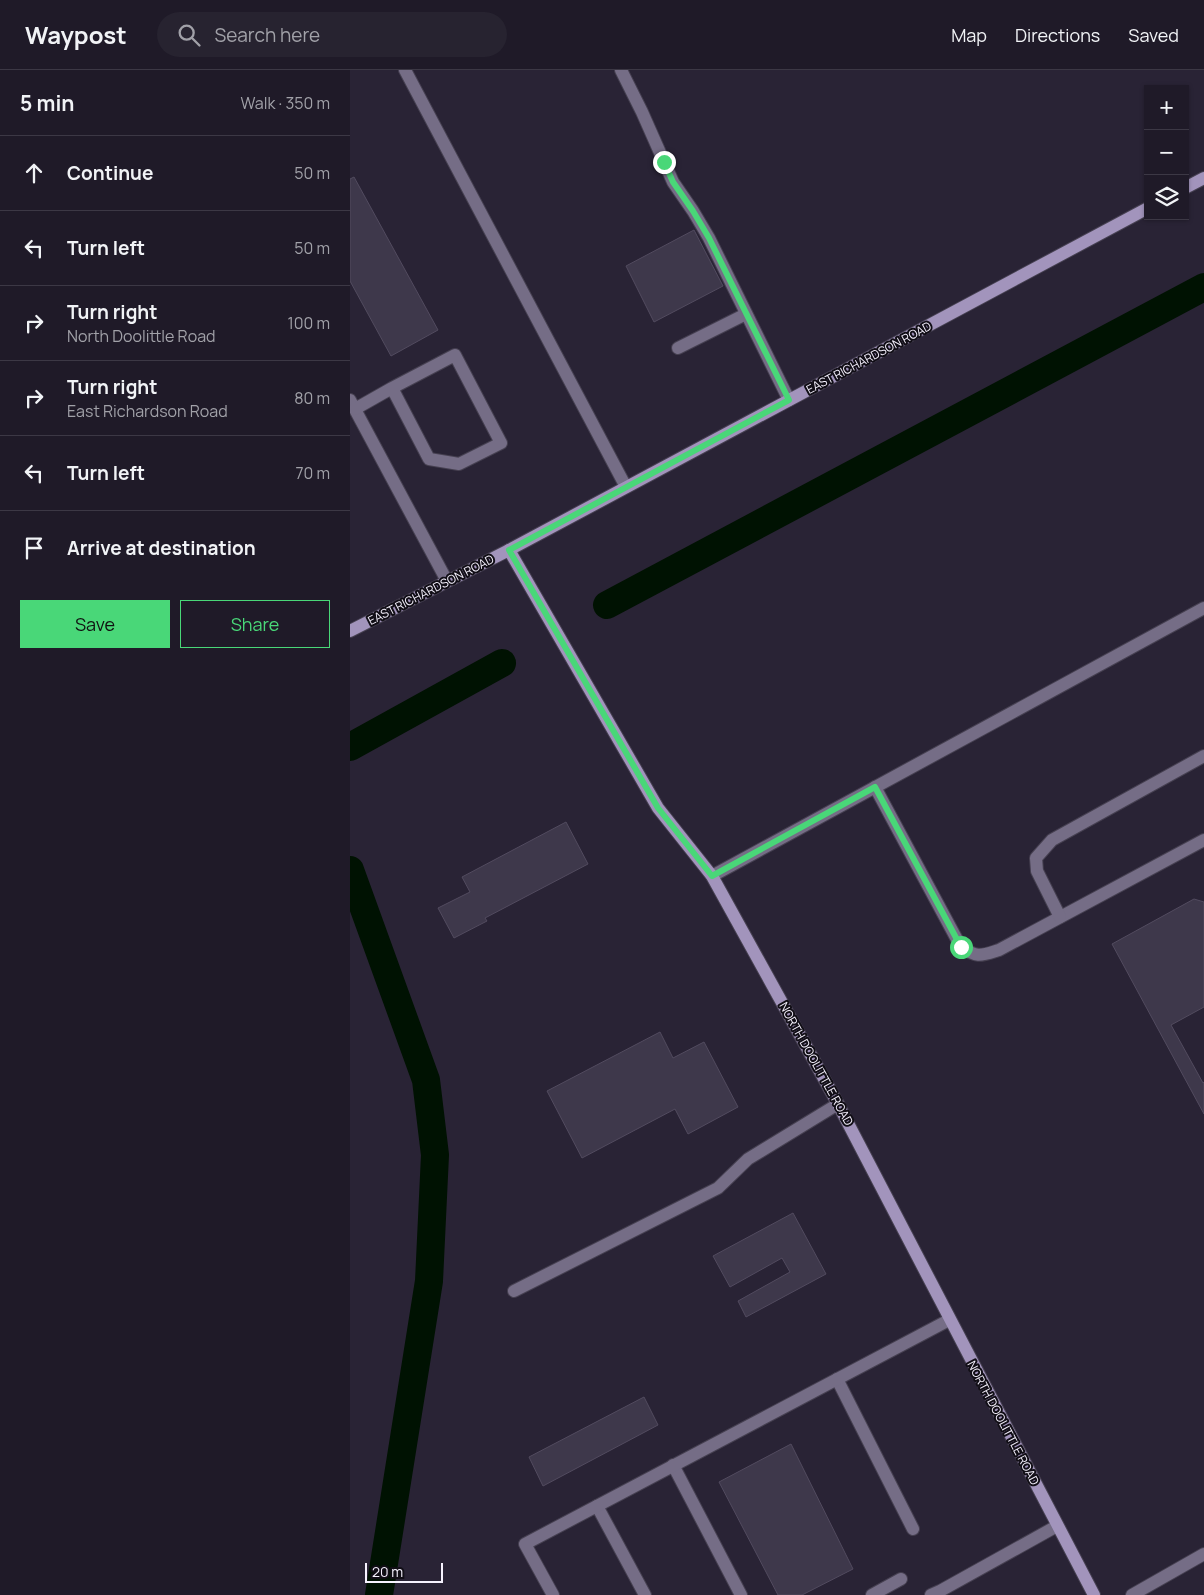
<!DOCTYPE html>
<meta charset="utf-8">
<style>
body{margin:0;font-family:Manrope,sans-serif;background:#272330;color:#f1f3f6}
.controls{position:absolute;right:15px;top:15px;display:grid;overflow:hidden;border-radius:0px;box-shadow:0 1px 4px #0004}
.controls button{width:45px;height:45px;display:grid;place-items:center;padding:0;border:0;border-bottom:1px solid #3c3845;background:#1f1a28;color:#f1f3f6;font:25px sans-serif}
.scale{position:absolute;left:15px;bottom:12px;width:78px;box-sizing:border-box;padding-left:5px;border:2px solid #f6f2fe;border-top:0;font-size:14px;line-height:18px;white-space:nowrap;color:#f6f2fe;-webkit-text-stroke:4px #110e16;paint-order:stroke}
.stop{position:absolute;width:15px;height:15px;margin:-11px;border:4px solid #49d778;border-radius:50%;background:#fff}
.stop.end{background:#49d778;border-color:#fff;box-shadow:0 1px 5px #0008}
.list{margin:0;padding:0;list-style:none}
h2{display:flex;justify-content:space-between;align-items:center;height:65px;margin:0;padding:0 20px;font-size:21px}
h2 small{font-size:16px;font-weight:400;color:#a1a1a8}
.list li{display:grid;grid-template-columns:32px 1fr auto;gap:15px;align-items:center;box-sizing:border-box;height:75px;padding:0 20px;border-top:1px solid #3c3845}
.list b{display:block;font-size:19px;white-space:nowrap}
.list p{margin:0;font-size:16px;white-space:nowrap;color:#a1a1a8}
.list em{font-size:16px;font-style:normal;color:#a1a1a8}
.actions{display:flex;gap:10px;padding:15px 20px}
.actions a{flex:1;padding:11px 0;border:1px solid #49d778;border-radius:0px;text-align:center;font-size:18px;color:#49d778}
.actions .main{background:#49d778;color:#111}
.icon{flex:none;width:28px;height:28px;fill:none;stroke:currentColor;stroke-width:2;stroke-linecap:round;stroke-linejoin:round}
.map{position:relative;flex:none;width:854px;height:1525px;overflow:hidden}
header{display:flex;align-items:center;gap:30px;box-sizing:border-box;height:70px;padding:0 25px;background:#1f1a28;border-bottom:1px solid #3c3845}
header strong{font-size:24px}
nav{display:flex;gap:28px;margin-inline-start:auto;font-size:18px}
.search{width:350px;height:45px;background:#272330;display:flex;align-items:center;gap:12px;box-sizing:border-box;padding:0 18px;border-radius:28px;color:#a1a1a8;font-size:19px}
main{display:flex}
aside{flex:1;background:#1f1a28}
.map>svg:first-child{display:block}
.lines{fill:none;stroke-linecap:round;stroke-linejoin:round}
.canal{stroke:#001202;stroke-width:28}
.building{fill:#3e384b;stroke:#524b5f}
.lane-casing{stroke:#464051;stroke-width:14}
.secondary-casing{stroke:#464051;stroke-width:14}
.lane{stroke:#756d86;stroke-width:12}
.secondary{stroke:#a294bc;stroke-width:12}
.route{stroke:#49d778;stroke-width:6}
.labels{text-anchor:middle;stroke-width:4;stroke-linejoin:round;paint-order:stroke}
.street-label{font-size:12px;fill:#f6f2fe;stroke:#110e16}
</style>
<header>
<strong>Waypost</strong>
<div class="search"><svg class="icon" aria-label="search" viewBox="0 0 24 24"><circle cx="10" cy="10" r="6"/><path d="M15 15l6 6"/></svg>Search here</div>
<nav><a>Map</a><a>Directions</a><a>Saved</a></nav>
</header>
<main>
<aside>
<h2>5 min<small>Walk · 350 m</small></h2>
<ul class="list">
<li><svg class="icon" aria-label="ahead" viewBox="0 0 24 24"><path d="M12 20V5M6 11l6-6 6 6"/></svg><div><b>Continue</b></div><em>50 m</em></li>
<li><svg class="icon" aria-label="left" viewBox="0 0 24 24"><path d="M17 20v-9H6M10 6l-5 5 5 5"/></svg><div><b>Turn left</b></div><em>50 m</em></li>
<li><svg class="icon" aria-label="right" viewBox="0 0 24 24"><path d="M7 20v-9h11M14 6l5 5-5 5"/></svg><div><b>Turn right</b><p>North Doolittle Road</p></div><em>100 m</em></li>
<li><svg class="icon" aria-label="right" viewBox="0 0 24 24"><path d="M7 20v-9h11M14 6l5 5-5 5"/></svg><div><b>Turn right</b><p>East Richardson Road</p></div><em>80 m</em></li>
<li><svg class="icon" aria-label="left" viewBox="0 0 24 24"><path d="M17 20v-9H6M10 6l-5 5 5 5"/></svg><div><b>Turn left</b></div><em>70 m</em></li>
<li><svg class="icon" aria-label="arrive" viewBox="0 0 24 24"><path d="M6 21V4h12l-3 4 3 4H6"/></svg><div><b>Arrive at destination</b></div></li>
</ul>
<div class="actions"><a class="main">Save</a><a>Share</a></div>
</aside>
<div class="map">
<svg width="854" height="1525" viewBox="0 0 854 1525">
<rect width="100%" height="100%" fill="#292335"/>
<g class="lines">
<g class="canal">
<path d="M 257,535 L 854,217"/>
<path d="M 0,677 L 152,593"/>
<path d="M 0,800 L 76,1010 L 85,1085 L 79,1211 L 29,1525"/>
</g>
</g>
<g class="building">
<path d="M 4,107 L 88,260 L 41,286 L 0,211 L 0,109 Z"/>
<path d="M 344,160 L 373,216 L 304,252 L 276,196 Z"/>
<path d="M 216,752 L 238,794 L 135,848 L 137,851 L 104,868 L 88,838 L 120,822 L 112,807 Z"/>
<path d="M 844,829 L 854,832 L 854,937 L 821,955 L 853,1013 L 854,1012 L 854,1044 L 762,874 Z"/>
<path d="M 310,962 L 323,988 L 354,972 L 388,1037 L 338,1064 L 325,1039 L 232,1088 L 197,1021 Z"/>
<path d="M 443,1143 L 476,1204 L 396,1247 L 388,1231 L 440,1202 L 432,1188 L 380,1217 L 363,1186 Z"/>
<path d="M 294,1327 L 308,1355 L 193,1416 L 179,1387 Z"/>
<path d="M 441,1374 L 503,1499 L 452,1525 L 428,1525 L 369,1412 Z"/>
</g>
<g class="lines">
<g class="lane-casing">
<g id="lane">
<path d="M 55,0 L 276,417"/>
<path d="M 271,0 L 292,42 L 323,112 L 343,141 L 359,168 L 439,330"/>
<path d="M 328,278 L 396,244"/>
<path d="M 0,330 L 97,511"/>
<path d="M 5,339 L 42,318 L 79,389 L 109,394 L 151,373 L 105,285 L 42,318"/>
<path d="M 525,717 L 611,877 C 628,888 630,886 649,880 L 854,770"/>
<path d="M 362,806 L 854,538"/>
<path d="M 710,847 L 687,801 L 686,788 L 702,770 L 854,686"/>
<path d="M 164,1221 L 368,1118 L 398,1089 L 488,1034"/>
<path d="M 487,1309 L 563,1459"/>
<path d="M 323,1395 L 391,1525"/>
<path d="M 247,1436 L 295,1525"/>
<path d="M 203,1525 L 175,1474 L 599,1250"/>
<path d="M 522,1525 L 551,1509"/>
<path d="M 581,1525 L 590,1521 L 707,1456"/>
<path d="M 782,1525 L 854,1484"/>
</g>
</g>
<g class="secondary-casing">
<g id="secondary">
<path d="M 835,118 L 854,108"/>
<path d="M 159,480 L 308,738 L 362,806 L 488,1034 L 744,1525"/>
<path d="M 0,561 L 159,480 L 798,138"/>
</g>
</g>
<use href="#lane" class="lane"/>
<use href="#secondary" class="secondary"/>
</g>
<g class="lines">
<path class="route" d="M 314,92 L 323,112 L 343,141 L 359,168 L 439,330 L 159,480 L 308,738 L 362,806 L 525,717 L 611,877"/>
</g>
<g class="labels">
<g class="street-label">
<text transform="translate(519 288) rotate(-28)" y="4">EAST RICHARDSON ROAD</text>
<text transform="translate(81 520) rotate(-27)" y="4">EAST RICHARDSON ROAD</text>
<text transform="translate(466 994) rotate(61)" y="4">NORTH DOOLITTLE ROAD</text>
<text transform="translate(653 1353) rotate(62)" y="4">NORTH DOOLITTLE ROAD</text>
</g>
</g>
</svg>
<div class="controls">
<button>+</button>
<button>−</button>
<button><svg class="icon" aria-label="layers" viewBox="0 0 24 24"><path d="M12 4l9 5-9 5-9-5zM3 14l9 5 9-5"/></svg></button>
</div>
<div class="scale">20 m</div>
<div class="stop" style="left:611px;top:877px"></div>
<div class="stop end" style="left:314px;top:92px"></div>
</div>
</main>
